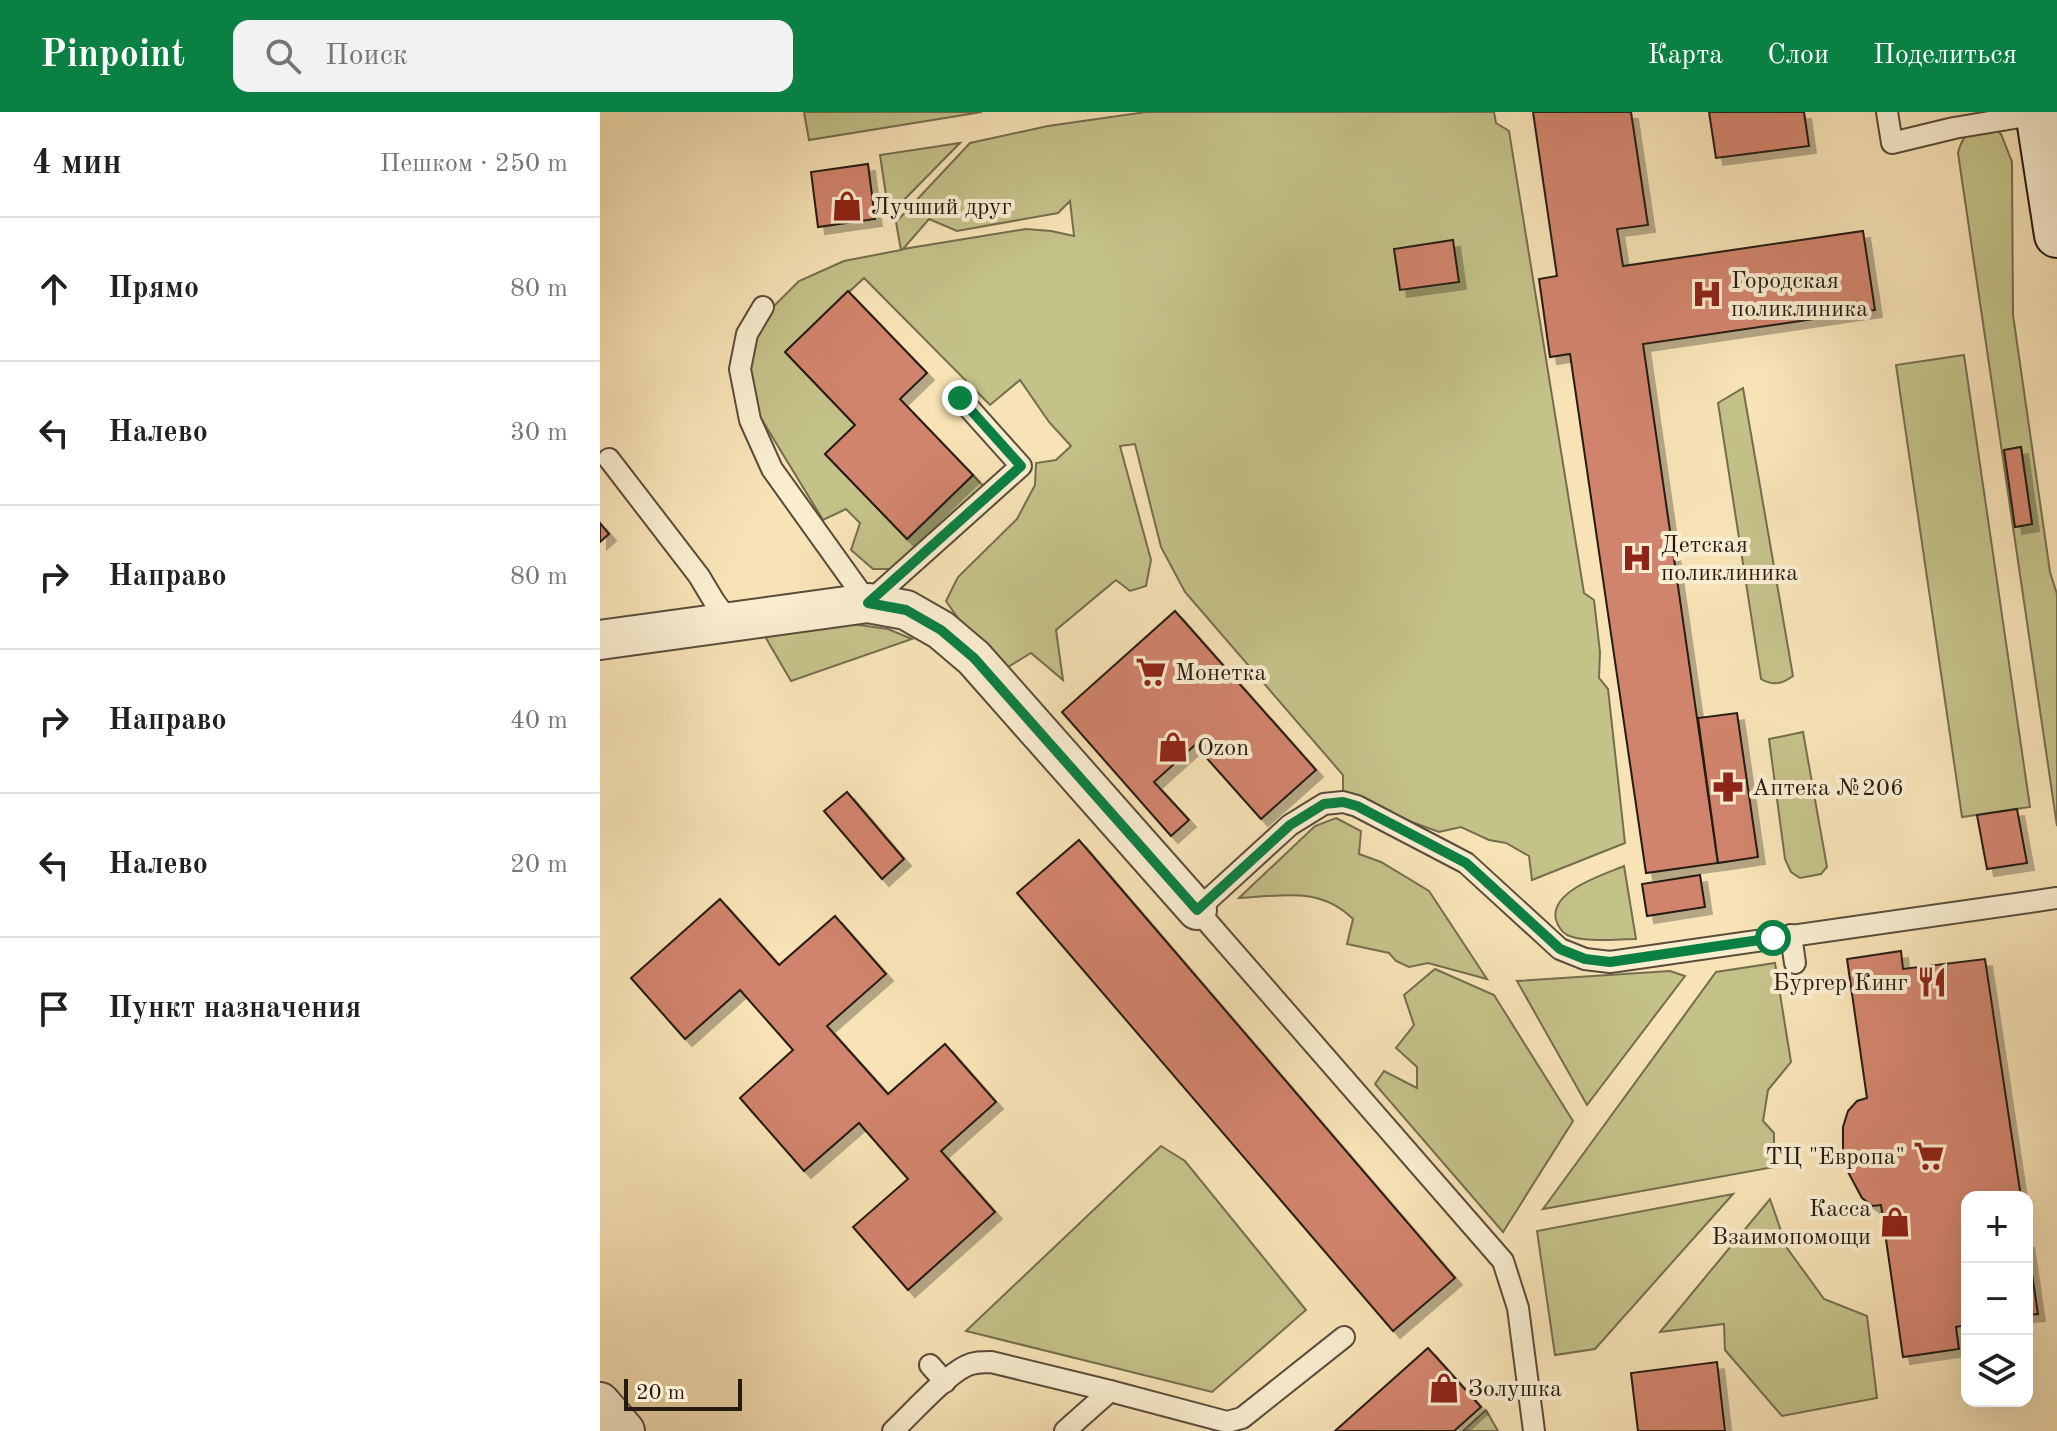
<!DOCTYPE html>
<html lang="ru">
<meta charset="utf-8">
<style>
body{margin:0;font-family:"Old Standard TT",serif;background:#f2f2f2;color:#202124}
.controls{position:absolute;right:24px;bottom:24px;display:grid;overflow:hidden;border-radius:16px;box-shadow:0 8px 32px #0002}
.controls button{width:72px;height:72px;display:grid;place-items:center;padding:0;border:0;border-bottom:2px solid #e0e0e0;background:#fff;color:#202124;font:40px sans-serif}
.scale{position:absolute;left:24px;bottom:20px;width:118px;box-sizing:border-box;padding-left:8px;border:4px solid #251a12;border-top:0;font-size:22px;line-height:28px;white-space:nowrap;color:#251a12;-webkit-text-stroke:6px #faedd0;paint-order:stroke}
.stop{position:absolute;width:24px;height:24px;margin:-18px;border:6px solid #0b8043;border-radius:50%;background:#fff}
.stop.end{background:#0b8043;border-color:#fff;box-shadow:0 2px 8px #0008}
.list{margin:0;padding:0;list-style:none}
h2{display:flex;justify-content:space-between;align-items:center;height:104px;margin:0;padding:0 32px;font-size:34px}
h2 small{font-size:26px;font-weight:400;color:#757577}
.list li{display:grid;grid-template-columns:52px 1fr auto;gap:24px;align-items:center;box-sizing:border-box;height:144px;padding:0 32px;border-top:2px solid #e0e0e0}
.list b{display:block;font-size:30px;white-space:nowrap}
.list em{font-size:26px;font-style:normal;color:#757577}
.icon{flex:none;width:44px;height:44px;fill:none;stroke:currentColor;stroke-width:2;stroke-linecap:round;stroke-linejoin:round}
.map{position:relative;flex:none;width:1457px;height:1319px;overflow:hidden}
header{display:flex;align-items:center;gap:48px;box-sizing:border-box;height:112px;padding:0 40px;background:#0b8043;color:#fff}
header strong{font-size:38px}
nav{display:flex;gap:44px;margin-inline-start:auto;font-size:28px}
.search{width:560px;height:72px;background:#f2f2f2;display:flex;align-items:center;gap:20px;box-sizing:border-box;padding:0 28px;border-radius:16px;color:#757577;font-size:30px}
main{display:flex}
aside{flex:1;background:#fff}
.map>svg:first-child{display:block}
.green{fill:#c4c189;stroke:#746e4e;stroke-width:2;fill-rule:evenodd}
.building{fill:#d1846d;stroke:#251a12;stroke-width:2;filter:url(#shadow)}
.lines{fill:none;stroke-linecap:round;stroke-linejoin:round}
.service-casing{stroke:#5a4c3b;stroke-width:24}
.minor-casing{stroke:#5a4c3b;stroke-width:42}
.secondary-casing{stroke:#251a12;stroke-width:48}
.service{stroke:#faedd0;stroke-width:20}
.minor{stroke:#faedd0;stroke-width:38}
.secondary{stroke:#faedd0;stroke-width:44}
.route{stroke:#0b8043;stroke-width:10}
.labels{text-anchor:middle;stroke-width:8;stroke-linejoin:round;paint-order:stroke}
.poi-label{font-size:24px;fill:#251a12;stroke:#faedd0;text-anchor:start}
</style>
<header>
<strong>Pinpoint</strong>
<div class="search"><svg class="icon" aria-label="search" viewBox="0 0 24 24"><circle cx="10" cy="10" r="6"/><path d="M15 15l6 6"/></svg>Поиск</div>
<nav><a>Карта</a><a>Слои</a><a>Поделиться</a></nav>
</header>
<main>
<aside>
<h2>4 мин<small>Пешком · 250 m</small></h2>
<ul class="list">
<li><svg class="icon" aria-label="ahead" viewBox="0 0 24 24"><path d="M12 20V5M6 11l6-6 6 6"/></svg><div><b>Прямо</b></div><em>80 m</em></li>
<li><svg class="icon" aria-label="left" viewBox="0 0 24 24"><path d="M17 20v-9H6M10 6l-5 5 5 5"/></svg><div><b>Налево</b></div><em>30 m</em></li>
<li><svg class="icon" aria-label="right" viewBox="0 0 24 24"><path d="M7 20v-9h11M14 6l5 5-5 5"/></svg><div><b>Направо</b></div><em>80 m</em></li>
<li><svg class="icon" aria-label="right" viewBox="0 0 24 24"><path d="M7 20v-9h11M14 6l5 5-5 5"/></svg><div><b>Направо</b></div><em>40 m</em></li>
<li><svg class="icon" aria-label="left" viewBox="0 0 24 24"><path d="M17 20v-9H6M10 6l-5 5 5 5"/></svg><div><b>Налево</b></div><em>20 m</em></li>
<li><svg class="icon" aria-label="arrive" viewBox="0 0 24 24"><path d="M6 21V4h12l-3 4 3 4H6"/></svg><div><b>Пункт назначения</b></div></li>
</ul>
</aside>
<div class="map">
<svg width="1457" height="1319" viewBox="0 0 1457 1319">
<defs>
<filter id="shadow"><feDropShadow dx="7" dy="7" stdDeviation="0" flood-color="#0004"/></filter>
</defs>
<rect width="100%" height="100%" fill="#f7e3b6"/>
<filter id="stains"><feTurbulence type="fractalNoise" baseFrequency=".0025" numOctaves="4"/><feColorMatrix values="0 0 0 0 .2 0 0 0 0 .09 0 0 0 0 .02 0 0 0 .5 -.17"/></filter>
<radialGradient id="worn" r=".72"><stop offset=".6" stop-color="#630" stop-opacity="0"/><stop offset="1" stop-color="#630" stop-opacity=".3"/></radialGradient>
<g class="green">
<path d="M 204,0 L 382,0 L 209,28 Z"/>
<path d="M 546,0 L 894,0 L 896,11 L 909,19 L 984,481 L 994,488 L 1000,540 L 999,566 L 1008,577 L 1025,731 L 932,768 L 929,744 L 906,731 L 889,728 L 861,715 L 839,720 L 779,698 L 743,679 L 743,663 L 585,480 L 561,435 L 535,332 L 520,334 L 551,448 L 546,474 L 530,479 L 516,468 L 456,518 L 463,568 L 431,541 L 403,558 L 362,512 L 346,489 L 358,465 L 417,407 L 435,373 L 436,351 L 456,348 L 471,334 L 449,310 L 420,268 L 390,293 L 264,166 L 185,240 L 255,313 L 225,342 L 307,427 L 373,363 L 385,376 L 298,457 L 273,457 L 251,438 L 260,411 L 246,397 L 223,408 L 148,285 L 145,236 L 168,200 L 199,169 L 244,149 L 301,138 L 296,110 L 370,31 L 448,14 ZM 470,89 L 474,124 L 451,119 L 426,117 L 303,137 L 329,107 L 357,119 L 458,101 Z"/>
<path d="M 1392,16 L 1401,22 L 1412,50 L 1413,203 L 1450,460 L 1457,482 L 1457,714 L 1358,41 C 1363,19 1372,20 1392,16 ZM 1421,335 L 1432,412 L 1415,415 L 1404,338 Z"/>
<path d="M 360,31 L 289,103 L 280,43 Z"/>
<path d="M 1364,243 L 1430,695 L 1362,705 L 1296,253 Z"/>
<path d="M 1143,276 L 1193,564 C 1182,572 1173,574 1161,567 L 1118,291 Z"/>
<path d="M 252,512 L 288,517 L 312,527 L 191,569 L 163,521 Z"/>
<path d="M 1203,620 L 1227,755 L 1221,762 L 1200,766 L 1191,760 L 1185,747 L 1169,627 Z"/>
<path d="M 736,706 L 761,719 L 759,742 L 781,750 L 829,779 L 887,867 L 828,851 L 809,855 L 796,849 L 789,841 L 747,832 L 753,807 C 720,774 682,784 639,786 L 715,714 Z"/>
<path d="M 1024,754 L 1036,827 C 1017,827 984,831 967,823 C 962,820 958,814 956,808 C 949,779 1003,763 1024,754 Z"/>
<path d="M 1175,851 L 1191,950 L 1168,978 L 1163,1009 L 1174,1021 L 1174,1055 L 943,1097 L 1116,860 Z"/>
<path d="M 835,857 L 894,883 L 973,1009 L 903,1120 L 775,972 L 784,959 L 817,976 L 817,955 L 796,936 L 814,913 L 804,883 Z"/>
<path d="M 1070,859 L 1085,864 L 987,993 L 917,869 Z"/>
<path d="M 561,1034 L 585,1049 L 706,1198 L 612,1280 L 366,1219 Z"/>
<path d="M 1133,1082 L 995,1237 L 955,1243 L 937,1119 Z"/>
<path d="M 1170,1087 L 1187,1136 L 1224,1187 L 1267,1204 L 1277,1286 L 1182,1304 L 1125,1238 L 1124,1212 L 1060,1220 Z"/>
<path d="M 886,1298 L 898,1319 L 863,1319 Z"/>
</g>
<g class="building">
<path d="M 933,0 L 1031,0 L 1048,113 L 1017,117 L 1023,154 L 1263,119 L 1275,198 L 1043,232 L 1118,751 L 1046,761 L 970,242 L 950,245 L 939,167 L 957,164 Z"/>
<path d="M 1109,0 L 1204,0 L 1209,34 L 1116,46 Z"/>
<path d="M 268,52 L 275,107 L 218,115 L 211,60 Z"/>
<path d="M 853,128 L 859,170 L 800,178 L 794,137 Z"/>
<path d="M 248,179 L 327,261 L 300,287 L 373,363 L 307,427 L 225,342 L 255,313 L 185,240 Z"/>
<path d="M 1421,335 L 1432,412 L 1415,415 L 1404,338 Z"/>
<path d="M 0,411 L 9,422 L 0,430 Z"/>
<path d="M 575,499 L 716,658 L 661,707 L 595,633 L 554,670 L 589,708 L 571,724 L 462,600 Z"/>
<path d="M 1137,601 L 1158,745 L 1118,751 L 1098,606 Z"/>
<path d="M 247,680 L 304,747 L 282,767 L 224,699 Z"/>
<path d="M 1417,697 L 1427,751 L 1387,757 L 1377,703 Z"/>
<path d="M 479,728 L 855,1166 L 793,1219 L 417,781 Z"/>
<path d="M 1100,763 L 1105,795 L 1047,804 L 1042,772 Z"/>
<path d="M 120,787 L 179,853 L 235,804 L 286,862 L 227,914 L 288,982 L 345,932 L 396,990 L 341,1039 L 395,1100 L 308,1178 L 253,1115 L 308,1067 L 259,1011 L 204,1059 L 140,986 L 193,938 L 140,878 L 85,927 L 31,866 Z"/>
<path d="M 1301,839 L 1303,857 L 1385,847 L 1421,1085 L 1367,1085 L 1367,1213 L 1356,1215 L 1359,1237 L 1303,1245 L 1281,1093 L 1273,1094 L 1262,1086 L 1248,1060 L 1243,1036 L 1243,1015 L 1248,999 L 1257,989 L 1267,986 L 1247,847 Z"/>
<path d="M 1427,1128 L 1438,1202 L 1427,1203 Z"/>
<path d="M 828,1236 L 881,1295 L 854,1319 L 735,1319 Z"/>
<path d="M 1117,1250 L 1125,1319 L 1038,1319 L 1031,1261 Z"/>
</g>
<g class="lines">
<g class="service-casing">
<g id="service">
<path d="M 1287,0 L 1292,31 L 1354,16 L 1438,2"/>
<path d="M 163,195 L 147,222 L 140,257 L 150,308 L 172,357 L 268,491 L 421,354 L 360,286"/>
<path d="M 9,347 L 99,464 L 114,489 L 130,511"/>
<path d="M 1191,823 L 1195,851"/>
<path d="M 330,1253 L 345,1270"/>
<path d="M 293,1319 C 311,1302 345,1264 366,1254 C 374,1250 382,1250 391,1250 L 510,1279 L 627,1310 L 642,1306 L 744,1225"/>
<path d="M 465,1319 L 510,1279"/>
<path d="M 934,1319 L 918,1196 L 903,1149 L 597,798 L 690,713 L 724,692 L 743,690 L 757,694 L 866,751 L 960,837 L 985,847 L 1010,850 L 1457,786"/>
</g>
</g>
<g class="minor-casing">
<g id="minor">
<path d="M 0,528 L 268,491 L 306,498 L 341,518 L 374,546 L 597,798"/>
<path d="M 0,1290 L 25,1319"/>
</g>
</g>
<g class="secondary-casing">
<path id="secondary" d="M 1438,0 L 1457,123"/>
</g>
<use href="#service" class="service"/>
<use href="#minor" class="minor"/>
<use href="#secondary" class="secondary"/>
</g>
<g class="lines">
<path class="route" d="M 360,286 L 421,354 L 268,491 L 306,498 L 341,518 L 374,546 L 597,798 L 690,713 L 724,692 L 743,690 L 757,694 L 866,751 L 960,837 L 985,847 L 1010,850 L 1173,826"/>
</g>
<defs>
<g id="shop-bare" transform="scale(2.4)"><path d="M-5-2.5h2.3a2.7 3.5 0 0 1 5.4 0H5L5.5 6h-11ZM-1.5-2.5h3a1.5 2.3 0 0 0-3 0Z" fill="#8f2418" stroke="#faedd0" stroke-width="2.5" paint-order="stroke"/></g>
<g id="hospital-bare" transform="scale(2.4)"><path d="M-5-5h3v3.5h4V-5h3V5h-3V1.5h-4V5h-3Z" fill="#8f2418" stroke="#faedd0" stroke-width="2.5" paint-order="stroke"/></g>
<g id="supermarket-bare" transform="scale(2.4)"><path d="M-6-5.5h2.5l.6 2H6L4.5 2H-2.5L-4.4-4H-6ZM-1.5 3.2a1.3 1.3 0 1 0 .1 0ZM3 3.2a1.3 1.3 0 1 0 .1 0Z" fill="#8f2418" stroke="#faedd0" stroke-width="2.5" paint-order="stroke"/></g>
<g id="pharmacy-bare" transform="scale(2.4)"><path d="M-2-6h4v4h4v4h-4v4h-4v-4h-4v-4h4Z" fill="#8f2418" stroke="#faedd0" stroke-width="2.5" paint-order="stroke"/></g>
<g id="restaurant-bare" transform="scale(2.4)"><path d="M-5-6h1v4h1v-4h1v4h1v-4h1v5L-1.5 .5V6h-2V.5L-5-1ZM5-6V6H3V1.5H1.5Q1.5-4 5-6Z" fill="#8f2418" stroke="#faedd0" stroke-width="2.5" paint-order="stroke"/></g>
</defs>
<g fill-rule="evenodd">
<use href="#shop-bare" x="247" y="94"/>
<use href="#hospital-bare" x="1107" y="182"/>
<use href="#hospital-bare" x="1037" y="446"/>
<use href="#supermarket-bare" x="551" y="560"/>
<use href="#shop-bare" x="573" y="635"/>
<use href="#pharmacy-bare" x="1128" y="675"/>
<use href="#restaurant-bare" x="1332" y="870"/>
<use href="#supermarket-bare" x="1329" y="1044"/>
<use href="#shop-bare" x="1295" y="1110"/>
<use href="#shop-bare" x="844" y="1276"/>
</g>
<g class="labels">
<g class="poi-label">
<text x="271" y="102">Лучший друг</text>
<text x="1131" y="176">Городская<tspan x="1131" dy="28">поликлиника</tspan></text>
<text x="1061" y="440">Детская<tspan x="1061" dy="28">поликлиника</tspan></text>
<text x="575" y="568">Монетка</text>
<text x="597" y="643">Ozon</text>
<text x="1152" y="683">Аптека №206</text>
<text x="1308" y="878" text-anchor="end">Бургер Кинг</text>
<text x="1305" y="1052" text-anchor="end">ТЦ "Европа"</text>
<text x="1271" y="1104" text-anchor="end">Касса<tspan x="1271" dy="28">Взаимопомощи</tspan></text>
<text x="868" y="1284">Золушка</text>
</g>
</g>
<rect width="100%" height="100%" filter="url(#stains)"/>
<rect width="100%" height="100%" fill="url(#worn)"/>
</svg>
<div class="controls">
<button>+</button>
<button>−</button>
<button><svg class="icon" aria-label="layers" viewBox="0 0 24 24"><path d="M12 4l9 5-9 5-9-5zM3 14l9 5 9-5"/></svg></button>
</div>
<div class="scale">20 m</div>
<div class="stop" style="left:1173px;top:826px"></div>
<div class="stop end" style="left:360px;top:286px"></div>
</div>
</main>
